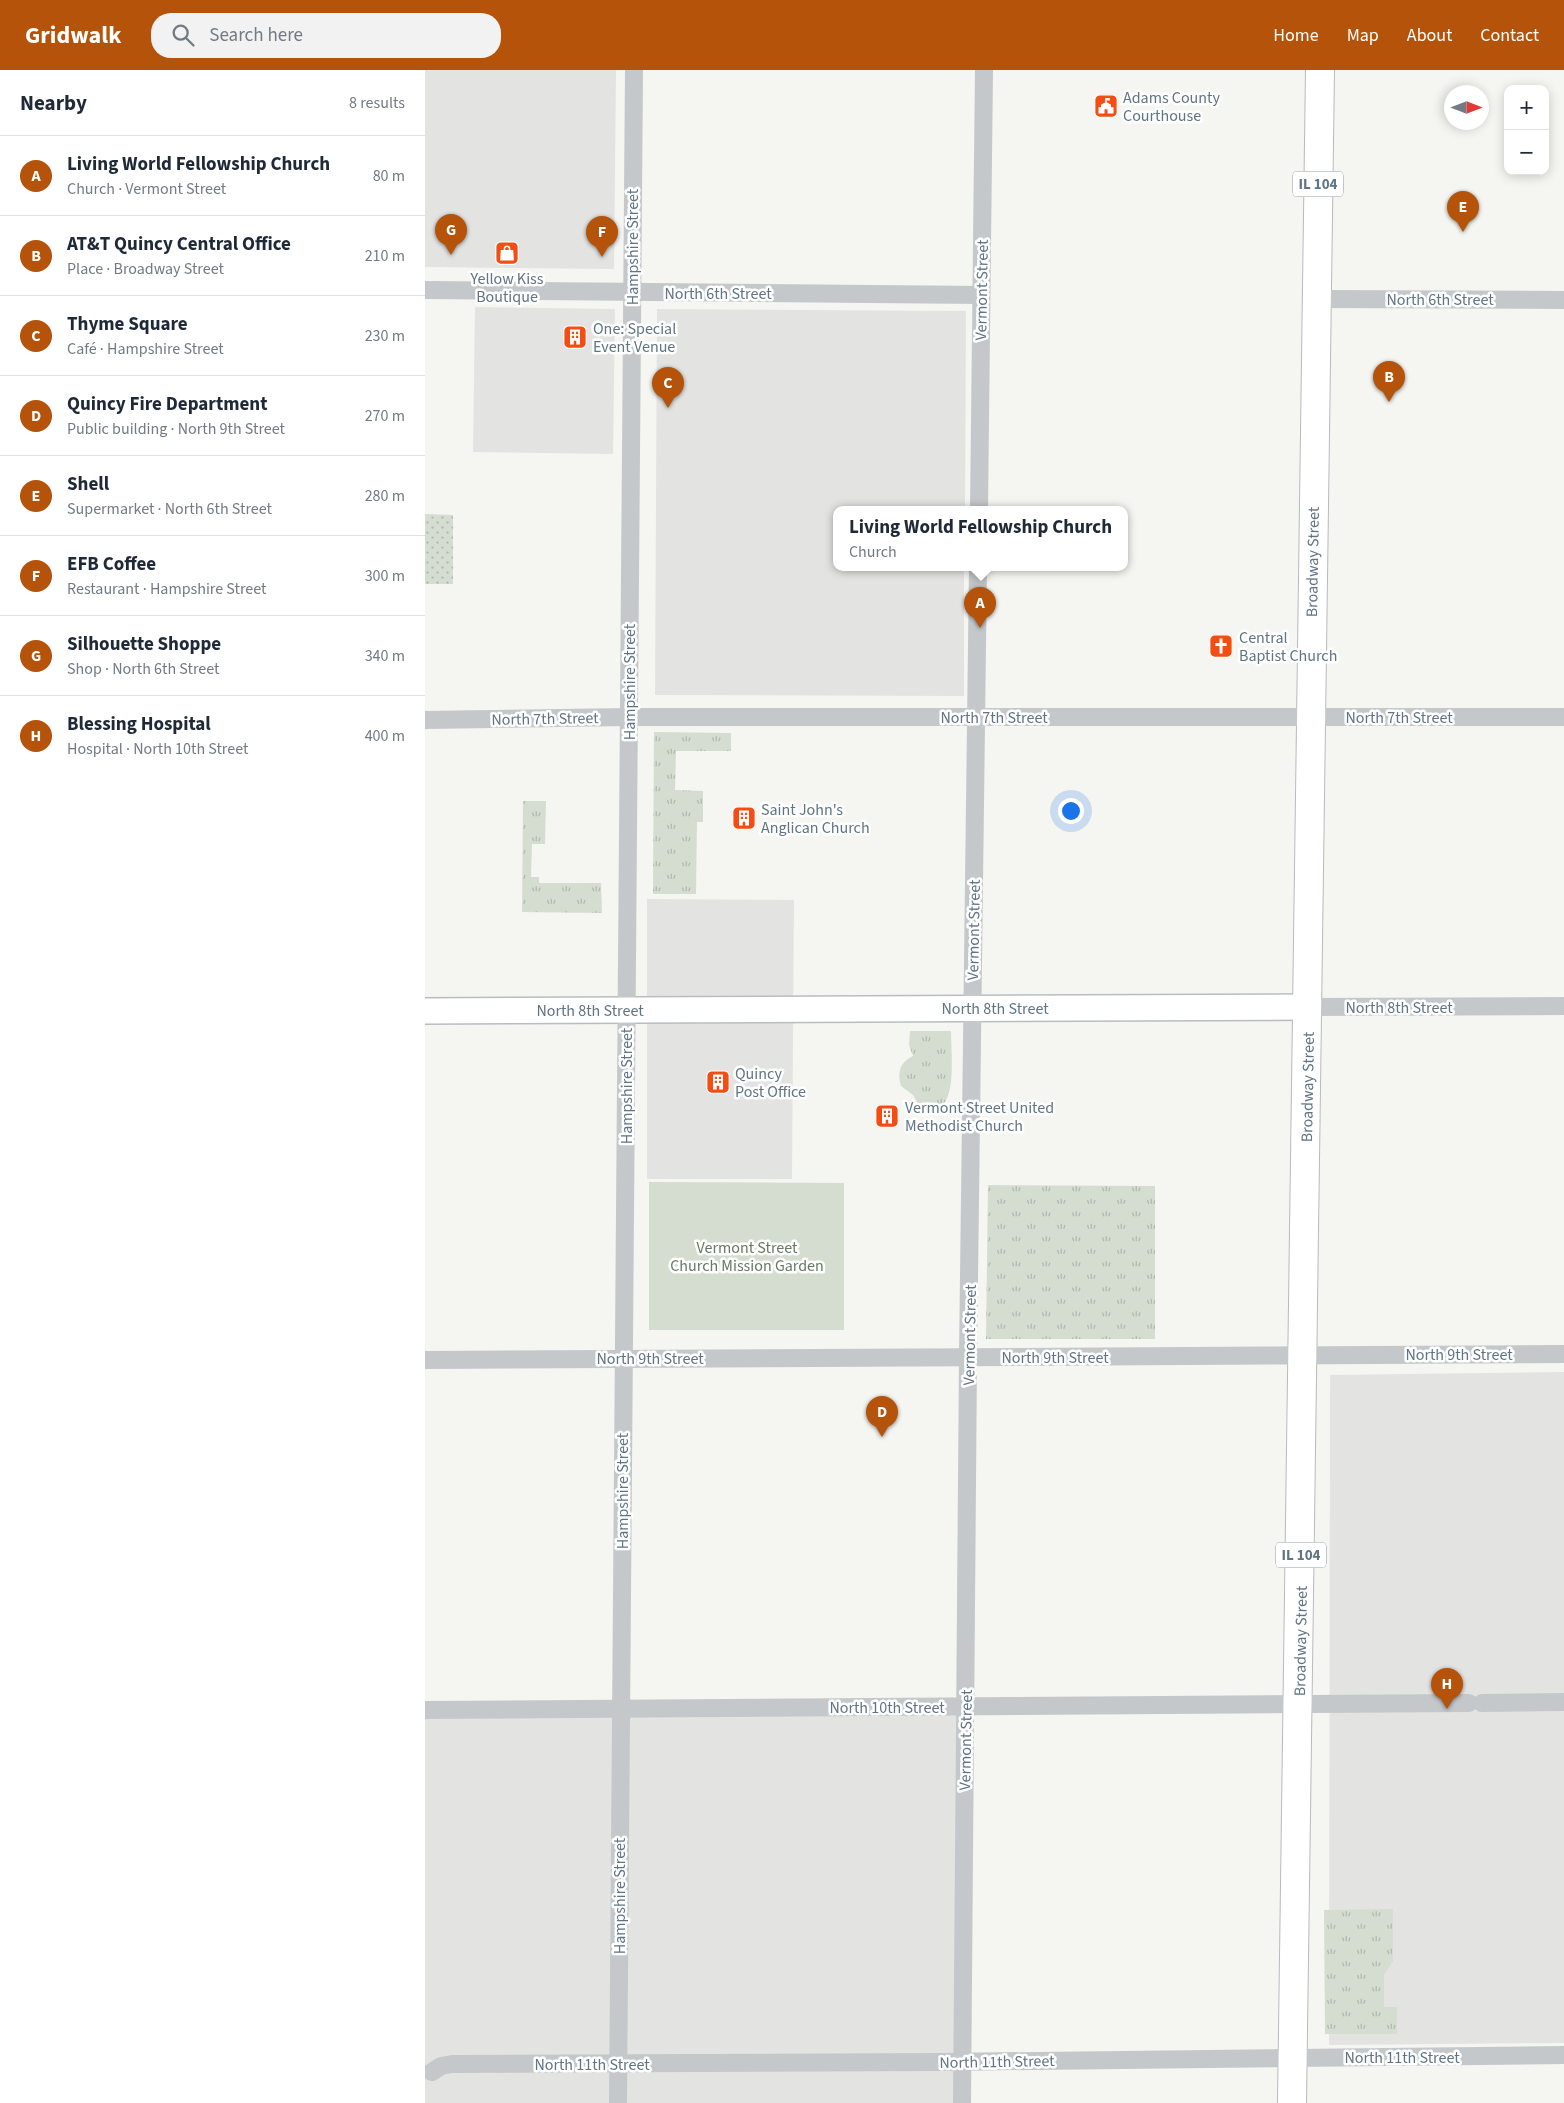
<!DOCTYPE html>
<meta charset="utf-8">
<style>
body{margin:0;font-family:"Source Sans 3",sans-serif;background:#f2f2f3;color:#1f2937}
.controls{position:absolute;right:15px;top:15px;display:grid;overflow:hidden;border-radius:10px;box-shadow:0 2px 12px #0003}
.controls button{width:45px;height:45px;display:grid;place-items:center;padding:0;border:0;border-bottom:1px solid #e0e1e3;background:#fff;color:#1f2937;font:25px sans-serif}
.compass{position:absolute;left:1019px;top:15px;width:45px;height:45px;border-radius:50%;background:#fff;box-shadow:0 2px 12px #0003;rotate:90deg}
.you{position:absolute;left:645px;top:740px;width:18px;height:18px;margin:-12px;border:4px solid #fff;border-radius:50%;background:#1a73e8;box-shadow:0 0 0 8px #1a73e833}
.badge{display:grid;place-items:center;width:32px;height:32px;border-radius:50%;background:#b45309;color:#fff;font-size:16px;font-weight:700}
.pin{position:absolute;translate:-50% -41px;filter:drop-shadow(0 1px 2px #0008)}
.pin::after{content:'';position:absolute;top:26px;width:18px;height:15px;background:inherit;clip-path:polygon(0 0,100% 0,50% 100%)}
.popup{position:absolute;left:408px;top:436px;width:295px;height:65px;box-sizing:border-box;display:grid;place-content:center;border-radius:10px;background:#fff;filter:drop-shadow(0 1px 4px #0005);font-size:16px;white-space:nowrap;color:#747a83}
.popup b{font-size:19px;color:#1f2937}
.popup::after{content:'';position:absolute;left:50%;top:100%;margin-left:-10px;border:10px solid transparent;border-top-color:#fff}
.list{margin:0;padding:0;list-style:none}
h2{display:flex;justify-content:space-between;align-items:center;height:65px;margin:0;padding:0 20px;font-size:21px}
h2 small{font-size:16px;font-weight:400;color:#747a83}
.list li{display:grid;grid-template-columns:32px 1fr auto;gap:15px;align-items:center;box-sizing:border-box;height:80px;padding:0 20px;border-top:1px solid #e0e1e3}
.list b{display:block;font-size:19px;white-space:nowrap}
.list p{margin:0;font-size:16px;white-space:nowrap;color:#747a83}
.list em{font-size:16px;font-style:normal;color:#747a83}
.icon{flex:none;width:28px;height:28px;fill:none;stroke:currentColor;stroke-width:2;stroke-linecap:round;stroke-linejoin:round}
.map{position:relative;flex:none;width:1139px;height:2033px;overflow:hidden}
header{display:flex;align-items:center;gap:30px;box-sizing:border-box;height:70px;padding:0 25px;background:#b45309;color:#fff}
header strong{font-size:24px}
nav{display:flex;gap:28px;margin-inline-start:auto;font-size:18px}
.search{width:350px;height:45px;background:#f2f2f3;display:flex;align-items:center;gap:12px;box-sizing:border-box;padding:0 18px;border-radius:20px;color:#747a83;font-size:19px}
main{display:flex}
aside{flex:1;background:#fff}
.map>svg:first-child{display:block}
.built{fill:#e3e4e2}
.grass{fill:url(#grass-tufts)}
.park{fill:url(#park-dots)}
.garden{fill:#d5ddd1}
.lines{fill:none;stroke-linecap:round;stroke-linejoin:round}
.secondary-casing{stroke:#b8bdc2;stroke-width:28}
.primary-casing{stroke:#b7bbbf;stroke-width:30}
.street{stroke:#c4c8cb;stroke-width:18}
.secondary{stroke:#fff;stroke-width:25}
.primary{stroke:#fff;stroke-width:28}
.labels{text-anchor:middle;stroke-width:5;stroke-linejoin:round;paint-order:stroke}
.shield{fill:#fff;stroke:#909eaa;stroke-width:1}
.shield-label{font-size:15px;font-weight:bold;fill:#617485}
.poi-label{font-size:16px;fill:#617485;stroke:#fff;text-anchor:start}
.street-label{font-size:16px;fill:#617485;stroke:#fff}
.park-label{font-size:16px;fill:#657b61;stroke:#fff}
</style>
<header>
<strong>Gridwalk</strong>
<div class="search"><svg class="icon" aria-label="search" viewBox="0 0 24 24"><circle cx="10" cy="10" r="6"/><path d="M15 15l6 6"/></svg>Search here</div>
<nav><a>Home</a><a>Map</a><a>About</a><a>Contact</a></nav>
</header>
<main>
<aside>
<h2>Nearby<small>8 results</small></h2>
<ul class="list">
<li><span class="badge">A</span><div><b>Living World Fellowship Church</b><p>Church · Vermont Street</p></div><em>80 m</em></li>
<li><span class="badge">B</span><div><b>AT&amp;T Quincy Central Office</b><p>Place · Broadway Street</p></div><em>210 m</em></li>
<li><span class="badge">C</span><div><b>Thyme Square</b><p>Café · Hampshire Street</p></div><em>230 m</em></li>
<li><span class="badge">D</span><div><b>Quincy Fire Department</b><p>Public building · North 9th Street</p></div><em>270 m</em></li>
<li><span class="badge">E</span><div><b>Shell</b><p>Supermarket · North 6th Street</p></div><em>280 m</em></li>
<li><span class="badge">F</span><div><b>EFB Coffee</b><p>Restaurant · Hampshire Street</p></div><em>300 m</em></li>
<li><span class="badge">G</span><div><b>Silhouette Shoppe</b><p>Shop · North 6th Street</p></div><em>340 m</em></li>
<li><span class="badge">H</span><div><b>Blessing Hospital</b><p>Hospital · North 10th Street</p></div><em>400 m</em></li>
</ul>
</aside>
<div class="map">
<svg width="1139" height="2033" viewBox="0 0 1139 2033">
<defs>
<pattern id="grass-tufts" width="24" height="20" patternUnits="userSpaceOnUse" patternTransform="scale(1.25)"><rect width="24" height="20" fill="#d5ddd1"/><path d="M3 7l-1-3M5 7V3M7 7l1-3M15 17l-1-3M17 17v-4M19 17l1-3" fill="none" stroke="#b0b8af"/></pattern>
<pattern id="park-dots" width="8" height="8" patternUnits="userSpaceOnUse" patternTransform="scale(1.25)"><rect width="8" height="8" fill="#d5ddd1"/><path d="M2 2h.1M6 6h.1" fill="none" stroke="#b0b8af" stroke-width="1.8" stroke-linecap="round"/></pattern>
</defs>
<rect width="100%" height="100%" fill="#f5f5f1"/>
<g class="built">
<path d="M 0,0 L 191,0 L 189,199 L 0,197 Z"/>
<path d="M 50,237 L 190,239 L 188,384 L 48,382 Z"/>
<path d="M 232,239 L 541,241 L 540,439 L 411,439 L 411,497 L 539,497 L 539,626 L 230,625 Z"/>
<path d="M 222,829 L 369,830 L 367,1109 L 222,1109 Z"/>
<path d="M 1139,1302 L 1139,1973 L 904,1975 L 905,1305 Z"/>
<path d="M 541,1636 L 537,2033 L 0,2033 L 0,1640 Z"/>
</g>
<g class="grass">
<path d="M 229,662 L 306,663 L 306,681 L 251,681 L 250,720 L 278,721 L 278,752 L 272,752 L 271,824 L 228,824 Z"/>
<path d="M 98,731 L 121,731 L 120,774 L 107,774 L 106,807 L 114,807 L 114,813 L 176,813 L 177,843 L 97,842 Z"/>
<path d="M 485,961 L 526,961 C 526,980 531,1023 517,1036 L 493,1034 L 488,1025 L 476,1016 C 472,1002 475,992 488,986 L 484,975 Z"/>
<path d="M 563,1115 L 730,1116 L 730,1269 L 561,1269 Z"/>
<path d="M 968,1839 L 968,1891 L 959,1905 L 959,1937 L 972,1937 L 972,1964 L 900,1964 L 899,1840 Z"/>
</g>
<path class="park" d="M 0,444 L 28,445 L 28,514 L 0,514 Z"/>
<path class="garden" d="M 224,1112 L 419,1113 L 419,1260 L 224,1260 Z"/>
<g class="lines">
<g class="secondary-casing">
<path id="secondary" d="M 0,941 L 883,937"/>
</g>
<g class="primary-casing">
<path id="primary" d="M 867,2033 L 895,0"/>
</g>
<g class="street">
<path d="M 0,220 L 556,225"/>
<path d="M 891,229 L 1139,230"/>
<path d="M 554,439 L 559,0"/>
<path d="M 0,650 L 204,647 L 1139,647"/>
<path d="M 883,937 L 1139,936"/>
<path d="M 0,1290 L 1139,1284"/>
<path d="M 1057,1633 L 1139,1632"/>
<path d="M 0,1640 L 1044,1633"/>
<path d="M 7,2002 L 16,1996 L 27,1994 L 514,1992 L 1139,1985"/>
<path d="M 193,2033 L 209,0"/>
<path d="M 537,2033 L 543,1287 L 553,497"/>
</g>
<use href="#secondary" class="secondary"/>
<use href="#primary" class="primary"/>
</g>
<defs>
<g id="civic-square" transform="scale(1.25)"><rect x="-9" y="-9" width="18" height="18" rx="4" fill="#f34d13" stroke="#fff"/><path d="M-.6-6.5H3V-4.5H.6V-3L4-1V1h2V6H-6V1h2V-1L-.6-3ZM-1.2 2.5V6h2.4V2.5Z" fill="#fff"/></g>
<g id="shop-square" transform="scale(1.25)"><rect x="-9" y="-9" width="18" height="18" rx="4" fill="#f34d13" stroke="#fff"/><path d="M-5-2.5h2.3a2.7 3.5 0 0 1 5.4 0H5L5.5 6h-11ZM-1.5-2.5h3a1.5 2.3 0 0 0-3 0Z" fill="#fff"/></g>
<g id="building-square" transform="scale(1.25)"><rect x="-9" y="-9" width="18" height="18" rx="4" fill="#f34d13" stroke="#fff"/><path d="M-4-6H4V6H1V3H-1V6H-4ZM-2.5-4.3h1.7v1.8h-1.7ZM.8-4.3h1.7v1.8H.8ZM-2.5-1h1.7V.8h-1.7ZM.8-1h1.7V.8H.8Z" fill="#fff"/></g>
<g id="church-square" transform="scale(1.25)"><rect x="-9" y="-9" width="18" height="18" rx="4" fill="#f34d13" stroke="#fff"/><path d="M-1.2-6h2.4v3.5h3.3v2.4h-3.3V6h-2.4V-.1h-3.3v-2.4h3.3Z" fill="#fff"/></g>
</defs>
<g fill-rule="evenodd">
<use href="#civic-square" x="681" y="36"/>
<use href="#shop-square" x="82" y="183"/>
<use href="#building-square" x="150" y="267"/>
<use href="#church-square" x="796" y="576"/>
<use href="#building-square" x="319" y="748"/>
<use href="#building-square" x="293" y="1012"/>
<use href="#building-square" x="462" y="1046"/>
</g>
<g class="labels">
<g class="shield">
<rect x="868" y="101.5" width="50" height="25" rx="4"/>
<rect x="851" y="1472.5" width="50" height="25" rx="4"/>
</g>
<g class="shield-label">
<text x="893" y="119">IL 104</text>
<text x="876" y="1490">IL 104</text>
</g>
<g class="poi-label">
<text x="698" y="33">Adams County<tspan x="698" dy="18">Courthouse</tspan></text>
<text x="82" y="214" text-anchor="middle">Yellow Kiss<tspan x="82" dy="18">Boutique</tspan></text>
<text x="168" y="264">One: Special<tspan x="168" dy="18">Event Venue</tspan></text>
<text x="814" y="573">Central<tspan x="814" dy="18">Baptist Church</tspan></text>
<text x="336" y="745">Saint John's<tspan x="336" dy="18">Anglican Church</tspan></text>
<text x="310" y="1009">Quincy<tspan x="310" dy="18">Post Office</tspan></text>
<text x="480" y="1043">Vermont Street United<tspan x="480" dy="18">Methodist Church</tspan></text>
</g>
<g class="street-label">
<text transform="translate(207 177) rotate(-90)" y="6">Hampshire Street</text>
<text transform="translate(556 220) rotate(-89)" y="6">Vermont Street</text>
<text x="293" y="229">North 6th Street</text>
<text x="1015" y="235">North 6th Street</text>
<text transform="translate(887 492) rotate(-89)" y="6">Broadway Street</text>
<text transform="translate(204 612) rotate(-90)" y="6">Hampshire Street</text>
<text x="569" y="653">North 7th Street</text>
<text x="974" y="653">North 7th Street</text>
<text transform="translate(120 648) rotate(-1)" y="6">North 7th Street</text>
<text transform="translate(548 860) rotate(-89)" y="6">Vermont Street</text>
<text x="974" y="943">North 8th Street</text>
<text x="570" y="944">North 8th Street</text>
<text x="165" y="946">North 8th Street</text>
<text transform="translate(201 1016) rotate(-90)" y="6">Hampshire Street</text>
<text transform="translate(882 1017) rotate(-89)" y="6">Broadway Street</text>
<text transform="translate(544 1265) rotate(-89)" y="6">Vermont Street</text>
<text x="1034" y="1290">North 9th Street</text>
<text x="630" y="1293">North 9th Street</text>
<text x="225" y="1294">North 9th Street</text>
<text transform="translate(197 1421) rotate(-90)" y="6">Hampshire Street</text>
<text transform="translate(875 1571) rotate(-89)" y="6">Broadway Street</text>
<text x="462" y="1643">North 10th Street</text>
<text transform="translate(540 1670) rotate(-89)" y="6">Vermont Street</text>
<text transform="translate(194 1826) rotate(-90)" y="6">Hampshire Street</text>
<text x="977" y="1993">North 11th Street</text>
<text transform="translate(572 1991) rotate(-1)" y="6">North 11th Street</text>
<text x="167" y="2000">North 11th Street</text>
</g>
<g class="park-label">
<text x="322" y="1183">Vermont Street<tspan x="322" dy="18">Church Mission Garden</tspan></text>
</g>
</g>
</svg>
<div class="controls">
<button>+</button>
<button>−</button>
</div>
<svg class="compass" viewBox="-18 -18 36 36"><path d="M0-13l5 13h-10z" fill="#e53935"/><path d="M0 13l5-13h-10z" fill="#747a83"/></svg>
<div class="you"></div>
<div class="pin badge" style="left:555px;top:558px">A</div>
<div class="popup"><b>Living World Fellowship Church</b>Church</div>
<div class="pin badge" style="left:964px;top:332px">B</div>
<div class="pin badge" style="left:243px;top:338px">C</div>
<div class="pin badge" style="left:457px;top:1367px">D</div>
<div class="pin badge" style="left:1038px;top:162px">E</div>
<div class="pin badge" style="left:177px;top:187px">F</div>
<div class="pin badge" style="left:26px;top:185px">G</div>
<div class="pin badge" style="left:1022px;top:1639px">H</div>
</div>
</main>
